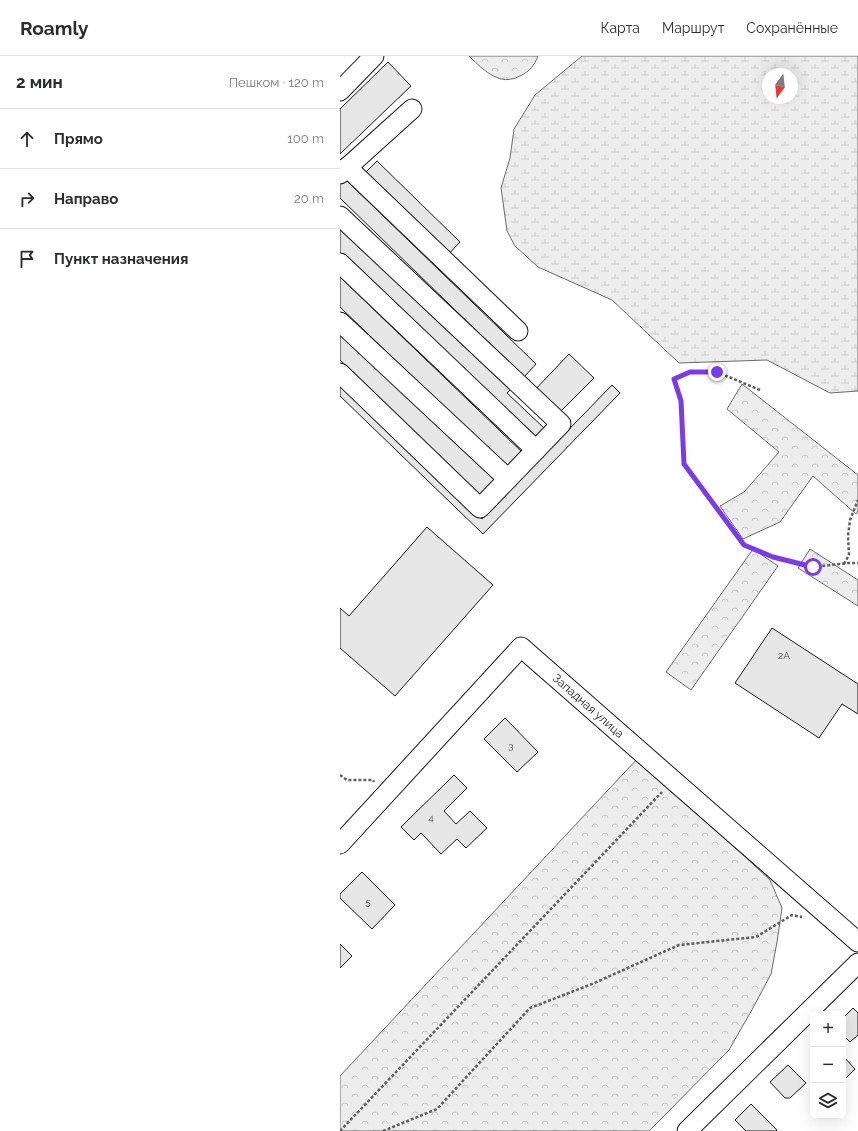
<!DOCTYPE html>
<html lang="ru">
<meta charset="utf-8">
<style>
body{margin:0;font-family:Raleway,sans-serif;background:#f2f2f3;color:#2b2b33}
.controls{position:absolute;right:12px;bottom:12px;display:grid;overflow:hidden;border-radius:8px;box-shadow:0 4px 16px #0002}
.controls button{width:36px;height:36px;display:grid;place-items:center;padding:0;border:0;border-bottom:1px solid #e1e1e2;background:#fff;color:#2b2b33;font:20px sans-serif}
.compass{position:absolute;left:422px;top:12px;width:36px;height:36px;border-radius:50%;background:#fff;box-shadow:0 4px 16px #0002;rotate:195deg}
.stop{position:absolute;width:12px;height:12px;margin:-9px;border:3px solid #7c3aed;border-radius:50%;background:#fff}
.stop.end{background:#7c3aed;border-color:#fff;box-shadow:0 1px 4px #0008}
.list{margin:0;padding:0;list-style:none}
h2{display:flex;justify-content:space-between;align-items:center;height:52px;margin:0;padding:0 16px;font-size:17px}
h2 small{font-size:13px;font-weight:400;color:#7c7c81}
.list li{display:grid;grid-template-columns:26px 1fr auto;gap:12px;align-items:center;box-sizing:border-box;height:60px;padding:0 16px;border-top:1px solid #e1e1e2}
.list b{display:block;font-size:15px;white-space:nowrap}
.list em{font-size:13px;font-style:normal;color:#7c7c81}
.icon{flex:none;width:22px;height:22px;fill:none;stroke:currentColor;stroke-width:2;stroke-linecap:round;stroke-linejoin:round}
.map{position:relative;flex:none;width:518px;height:1075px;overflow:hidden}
header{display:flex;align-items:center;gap:24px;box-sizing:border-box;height:56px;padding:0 20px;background:#fff;border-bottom:1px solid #e1e1e2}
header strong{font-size:19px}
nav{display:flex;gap:22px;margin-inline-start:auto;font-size:14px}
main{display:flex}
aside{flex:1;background:#fff}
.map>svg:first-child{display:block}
.forest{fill:url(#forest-crowns);stroke:#6a6a6a}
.wetland{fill:url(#wetland-marsh);stroke:#6a6a6a;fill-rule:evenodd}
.building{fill:#e6e6e6;stroke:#1a1a1a}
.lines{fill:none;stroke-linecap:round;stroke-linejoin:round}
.minor-casing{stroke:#1a1a1a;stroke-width:21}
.path{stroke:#5f5f5f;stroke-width:2.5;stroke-dasharray:3 2;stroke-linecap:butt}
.minor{stroke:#fff;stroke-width:19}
.route{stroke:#7c3aed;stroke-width:5}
.labels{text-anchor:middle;stroke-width:3;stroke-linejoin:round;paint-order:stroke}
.number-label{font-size:10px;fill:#4d4d4d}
.street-label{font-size:12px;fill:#1a1a1a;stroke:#fff}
</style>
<header>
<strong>Roamly</strong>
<nav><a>Карта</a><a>Маршрут</a><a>Сохранённые</a></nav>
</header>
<main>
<aside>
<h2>2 мин<small>Пешком · 120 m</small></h2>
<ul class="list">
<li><svg class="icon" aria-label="ahead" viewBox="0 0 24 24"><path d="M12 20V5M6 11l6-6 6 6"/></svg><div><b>Прямо</b></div><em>100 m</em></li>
<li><svg class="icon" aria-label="right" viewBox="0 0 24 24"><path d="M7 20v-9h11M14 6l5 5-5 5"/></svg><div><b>Направо</b></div><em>20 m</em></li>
<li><svg class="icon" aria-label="arrive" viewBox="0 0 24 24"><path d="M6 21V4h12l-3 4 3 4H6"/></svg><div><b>Пункт назначения</b></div></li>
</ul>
</aside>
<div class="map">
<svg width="518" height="1075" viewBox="0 0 518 1075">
<defs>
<pattern id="forest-crowns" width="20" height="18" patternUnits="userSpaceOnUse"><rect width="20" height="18" fill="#ededed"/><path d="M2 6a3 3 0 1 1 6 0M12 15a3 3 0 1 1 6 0" fill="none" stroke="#cbcbcb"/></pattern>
<pattern id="wetland-marsh" width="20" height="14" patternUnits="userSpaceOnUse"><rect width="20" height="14" fill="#ededed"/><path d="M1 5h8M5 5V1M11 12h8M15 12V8" fill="none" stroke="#cbcbcb"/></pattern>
</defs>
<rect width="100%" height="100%" fill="#fff"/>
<g class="forest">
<path d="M 129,0 L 198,0 C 194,10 190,15 180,20 C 177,21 174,23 171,23 C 156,27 139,10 129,0 Z"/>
<path d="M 402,328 L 518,419 L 518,455 L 516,458 L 473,420 L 440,466 L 403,483 L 380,450 L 404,436 L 439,396 L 387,353 Z"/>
<path d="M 413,493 L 438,510 L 351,634 L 326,616 Z"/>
<path d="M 470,493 L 518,524 L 518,550 L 458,512 Z"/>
<path d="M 299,701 L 430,824 L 442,852 L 437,886 L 431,918 L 413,952 L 389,994 L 309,1075 L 0,1075 L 0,1020 Z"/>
</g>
<path class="wetland" d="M 242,0 L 518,0 L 518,335 L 490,337 L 427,304 L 339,307 L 272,244 L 198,211 L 175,190 L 167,175 L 161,132 L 170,102 L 174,73 L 195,39 ZM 428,18 L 452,18 L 452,42 L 428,42 Z"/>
<g class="building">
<path d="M 48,6 L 71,30 L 0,98 L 0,53 Z"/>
<path d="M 37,105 L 120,186 L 105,202 L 21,121 Z"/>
<path d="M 3,121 L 196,308 L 184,321 L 0,142 L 0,124 Z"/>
<path d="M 0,169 L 173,331 L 167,337 L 204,372 L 196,381 L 0,198 Z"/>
<path d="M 0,221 L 184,398 L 169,414 L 0,251 Z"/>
<path d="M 0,273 L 156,424 L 141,440 L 0,304 Z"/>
<path d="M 229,298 L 254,322 L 216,360 L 192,337 Z"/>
<path d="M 0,326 L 142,463 L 272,329 L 280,337 L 143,478 L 0,340 Z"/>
<path d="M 87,471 L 153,529 L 55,640 L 0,592 L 0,552 L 9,560 Z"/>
<path d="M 432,572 L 518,628 L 518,658 L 502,648 L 479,682 L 395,627 Z"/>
<path d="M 165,662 L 198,696 L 177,716 L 144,683 Z"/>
<path d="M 114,719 L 127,732 L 104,755 L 116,768 L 130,755 L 147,772 L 126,792 L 117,783 L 101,798 L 81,777 L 74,784 L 61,771 Z"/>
<path d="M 22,816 L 55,849 L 32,873 L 0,842 L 0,838 Z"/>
<path d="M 0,888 L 12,900 L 0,912 Z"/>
<path d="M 513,952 L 518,957 L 518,979 L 510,986 L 503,979 L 503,962 Z"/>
<path d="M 503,1000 L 515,1013 L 503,1025 Z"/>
<path d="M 448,1009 L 466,1027 L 450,1042 L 445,1042 L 430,1026 Z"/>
<path d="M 411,1048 L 437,1074 L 436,1075 L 406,1075 L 395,1064 Z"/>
</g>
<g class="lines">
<g class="minor-casing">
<g id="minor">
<path d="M 0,35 L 34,0"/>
<path d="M 7,111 L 178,275"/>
<path d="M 0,118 L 72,53"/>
<path d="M 0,160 L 221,368 L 140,452 L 0,317"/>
<path d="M 0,207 L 196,394"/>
<path d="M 0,266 L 168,423"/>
<path id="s1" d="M 0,788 L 181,591 L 518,886"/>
<path d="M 347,1075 L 518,907"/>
</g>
</g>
<g class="path">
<path d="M 420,334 L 377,316 L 350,316 L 334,323 L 341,345 L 344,408 L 404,489 L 433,501 L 473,511 L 509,507 L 518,507"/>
<path d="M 504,508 L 509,499 L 508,480 L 510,464 L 518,444"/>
<path d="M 0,719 L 7,724 L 33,724 L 34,726"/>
<path d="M 0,1075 L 322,736"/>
<path d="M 43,1075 L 97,1053 L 190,952 L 252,928 L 339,889 L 416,881 L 452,859 L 462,861"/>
</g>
<use href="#minor" class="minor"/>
</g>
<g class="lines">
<path class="route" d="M 377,316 L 350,316 L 334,323 L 341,345 L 344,408 L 404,489 L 433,501 L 473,511"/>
</g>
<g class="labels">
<g class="number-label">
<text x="444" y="603">2А</text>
<text x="171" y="693">3</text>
<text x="91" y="765">4</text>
<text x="28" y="849">5</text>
</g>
<g class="street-label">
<text dy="4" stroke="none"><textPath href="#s1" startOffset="357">Западная улица</textPath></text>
</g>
</g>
</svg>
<div class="controls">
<button>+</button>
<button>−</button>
<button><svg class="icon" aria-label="layers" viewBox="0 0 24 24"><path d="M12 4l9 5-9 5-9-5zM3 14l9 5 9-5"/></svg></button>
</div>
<svg class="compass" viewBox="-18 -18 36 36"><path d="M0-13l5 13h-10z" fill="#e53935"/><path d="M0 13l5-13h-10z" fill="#7c7c81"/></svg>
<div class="stop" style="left:473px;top:511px"></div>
<div class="stop end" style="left:377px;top:316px"></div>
</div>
</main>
